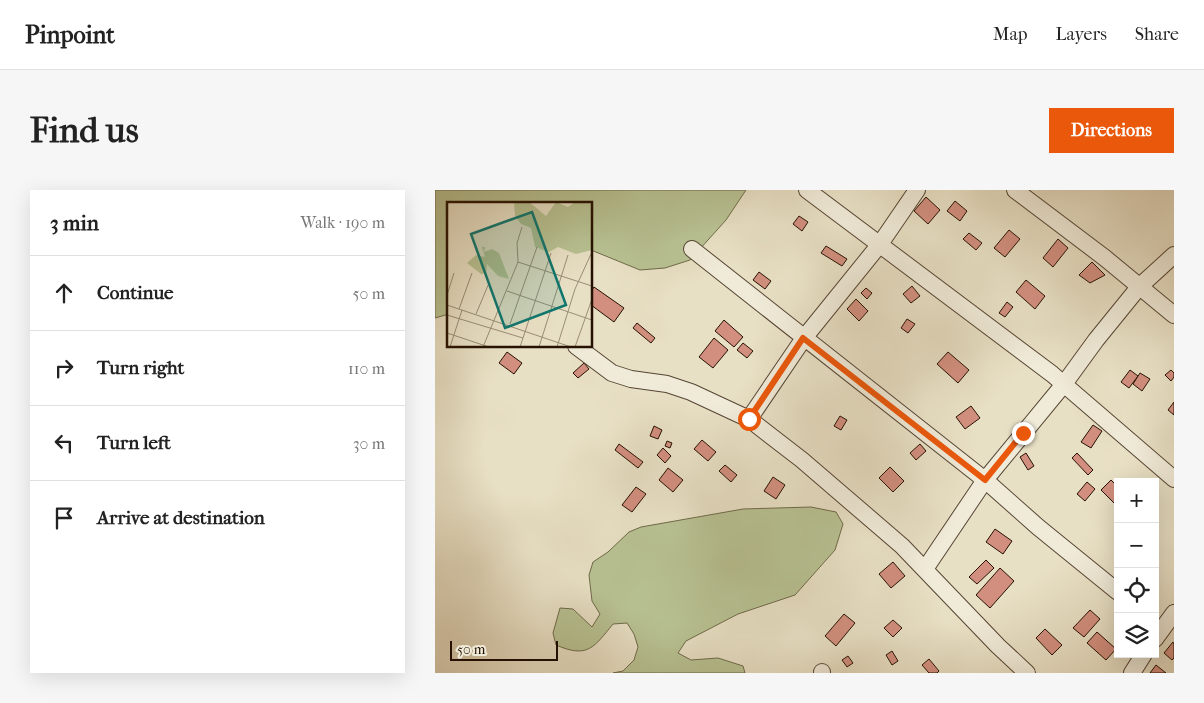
<!DOCTYPE html>
<meta charset="utf-8">
<style>
body{margin:0;font-family:"IM FELL French Canon",serif;background:#f6f6f6;color:#222}
.controls{position:absolute;right:15px;bottom:15px;display:grid;overflow:hidden;border-radius:0px;box-shadow:0 5px 20px #0002}
.controls button{width:45px;height:45px;display:grid;place-items:center;padding:0;border:0;border-bottom:1px solid #e0e0e0;background:#fff;color:#222;font:25px sans-serif}
.scale{position:absolute;left:15px;bottom:12px;width:108px;box-sizing:border-box;padding-left:5px;border:2px solid #261102;border-top:0;font-size:14px;line-height:18px;white-space:nowrap;color:#261102;-webkit-text-stroke:4px #f0ebd9;paint-order:stroke}
.stop{position:absolute;width:15px;height:15px;margin:-11px;border:4px solid #ea580c;border-radius:50%;background:#fff}
.stop.end{background:#ea580c;border-color:#fff;box-shadow:0 1px 5px #0008}
.list{margin:0;padding:0;list-style:none}
h2{display:flex;justify-content:space-between;align-items:center;height:65px;margin:0;padding:0 20px;font-size:21px}
h2 small{font-size:16px;font-weight:400;color:#767676}
.list li{display:grid;grid-template-columns:32px 1fr auto;gap:15px;align-items:center;box-sizing:border-box;height:75px;padding:0 20px;border-top:1px solid #e0e0e0}
.list b{display:block;font-size:19px;white-space:nowrap}
.list em{font-size:16px;font-style:normal;color:#767676}
.icon{flex:none;width:28px;height:28px;fill:none;stroke:currentColor;stroke-width:2;stroke-linecap:round;stroke-linejoin:round}
.map{position:relative;flex:none;width:739px;height:483px;overflow:hidden;border-radius:0px}
header{display:flex;align-items:center;gap:30px;box-sizing:border-box;height:70px;padding:0 25px;background:#fff;border-bottom:1px solid #e0e0e0}
header strong{font-size:24px}
nav{display:flex;gap:28px;margin-inline-start:auto;font-size:18px}
.intro{display:flex;align-items:center;justify-content:space-between;box-sizing:border-box;height:120px;padding:0 30px}
h1{margin:0;font-size:35px}
.button{padding:12px 22px;border-radius:0px;background:#ea580c;color:#fff;font-size:18px;font-weight:700}
main{display:flex;gap:30px;padding:0 30px}
aside{flex:1;background:#fff;border-radius:0px;box-shadow:0 5px 20px #0002}
.map>svg:first-child{display:block}
.green{fill:#b8c293;stroke:#6f6a4a}
.building{fill:#d28f7f;stroke:#261102}
.lines{fill:none;stroke-linecap:round;stroke-linejoin:round}
.minor-casing{stroke:#564533;stroke-width:18}
.minor{stroke:#f0ebd9;stroke-width:16}
.route{stroke:#ea580c;stroke-width:6}
.inset-road{fill:none;stroke:#9a8d77;stroke-width:1}
.view{fill:#0f766e;fill-opacity:0.15;stroke:#0f766e;stroke-width:2.5}
.inset-edge{fill:none;stroke:#261102;stroke-width:2.5}
</style>
<header>
<strong>Pinpoint</strong>
<nav><a>Map</a><a>Layers</a><a>Share</a></nav>
</header>
<div class="intro"><h1>Find us</h1><a class="button">Directions</a></div>
<main>
<aside>
<h2>3 min<small>Walk · 190 m</small></h2>
<ul class="list">
<li><svg class="icon" aria-label="ahead" viewBox="0 0 24 24"><path d="M12 20V5M6 11l6-6 6 6"/></svg><div><b>Continue</b></div><em>50 m</em></li>
<li><svg class="icon" aria-label="right" viewBox="0 0 24 24"><path d="M7 20v-9h11M14 6l5 5-5 5"/></svg><div><b>Turn right</b></div><em>110 m</em></li>
<li><svg class="icon" aria-label="left" viewBox="0 0 24 24"><path d="M17 20v-9H6M10 6l-5 5 5 5"/></svg><div><b>Turn left</b></div><em>30 m</em></li>
<li><svg class="icon" aria-label="arrive" viewBox="0 0 24 24"><path d="M6 21V4h12l-3 4 3 4H6"/></svg><div><b>Arrive at destination</b></div></li>
</ul>
</aside>
<div class="map">
<svg width="739" height="483" viewBox="0 0 739 483">
<rect width="100%" height="100%" fill="#e8e0c5"/>
<filter id="stains"><feTurbulence type="fractalNoise" baseFrequency=".004" numOctaves="4"/><feColorMatrix values="0 0 0 0 .2 0 0 0 0 .09 0 0 0 0 .02 0 0 0 .5 -.17"/></filter>
<radialGradient id="worn" r=".72"><stop offset=".6" stop-color="#630" stop-opacity="0"/><stop offset="1" stop-color="#630" stop-opacity=".3"/></radialGradient>
<g class="green">
<path d="M 0,0 L 311,0 L 291,30 L 255,70 L 230,78 L 205,80 L 156,60 L 156,14 L 14,14 L 14,124 L 0,128 Z"/>
<path d="M 376,317 L 401,322 L 408,334 L 400,360 L 360,405 L 303,424 L 251,451 L 243,463 L 256,470 L 283,468 L 308,476 L 310,483 L 178,483 L 188,481 L 199,470 L 203,457 L 199,444 L 192,433 L 178,434 C 159,457 153,469 121,455 L 118,443 L 125,418 L 138,419 L 157,437 L 165,424 L 157,411 L 154,385 L 158,372 L 173,362 L 194,342 L 206,337 L 308,319 Z"/>
</g>
<g class="building">
<path d="M 491,7 L 505,20 L 493,34 L 479,21 Z"/>
<path d="M 520,11 L 532,21 L 525,31 L 512,21 Z"/>
<path d="M 364,26 L 373,32 L 367,41 L 358,34 Z"/>
<path d="M 574,40 L 585,49 L 570,67 L 559,58 Z"/>
<path d="M 534,43 L 547,53 L 541,60 L 528,49 Z"/>
<path d="M 623,49 L 633,58 L 618,77 L 608,68 Z"/>
<path d="M 391,56 L 412,69 L 407,76 L 386,63 Z"/>
<path d="M 657,72 L 670,85 L 655,93 L 644,85 Z"/>
<path d="M 324,82 L 336,91 L 330,99 L 318,90 Z"/>
<path d="M 591,90 L 610,106 L 600,119 L 581,102 Z"/>
<path d="M 477,96 L 485,106 L 476,113 L 468,104 Z"/>
<path d="M 159,97 L 189,118 L 179,132 L 156,115 L 156,101 Z"/>
<path d="M 431,98 L 437,103 L 432,109 L 426,103 Z"/>
<path d="M 421,109 L 433,121 L 424,131 L 412,119 Z"/>
<path d="M 572,112 L 578,117 L 570,127 L 564,123 Z"/>
<path d="M 472,129 L 480,134 L 473,143 L 466,138 Z"/>
<path d="M 289,130 L 308,147 L 299,157 L 280,141 Z"/>
<path d="M 202,133 L 220,148 L 216,153 L 198,138 Z"/>
<path d="M 279,148 L 293,160 L 278,178 L 264,167 Z"/>
<path d="M 308,153 L 318,161 L 312,168 L 302,160 Z"/>
<path d="M 72,162 L 87,173 L 79,184 L 64,173 Z"/>
<path d="M 513,162 L 534,180 L 523,193 L 502,174 Z"/>
<path d="M 149,173 L 154,179 L 143,188 L 138,183 Z"/>
<path d="M 695,180 L 703,186 L 694,198 L 686,192 Z"/>
<path d="M 736,180 L 739,183 L 739,187 L 736,191 L 730,185 Z"/>
<path d="M 705,183 L 715,189 L 707,201 L 698,194 Z"/>
<path d="M 739,212 L 739,225 L 733,220 Z"/>
<path d="M 536,216 L 545,228 L 530,239 L 521,227 Z"/>
<path d="M 405,226 L 412,230 L 406,240 L 399,236 Z"/>
<path d="M 658,235 L 667,241 L 656,258 L 646,252 Z"/>
<path d="M 219,236 L 227,240 L 223,249 L 215,246 Z"/>
<path d="M 267,250 L 281,262 L 273,271 L 259,259 Z"/>
<path d="M 232,251 L 237,253 L 235,258 L 230,256 Z"/>
<path d="M 184,254 L 208,272 L 203,278 L 180,260 Z"/>
<path d="M 485,254 L 491,261 L 481,270 L 475,263 Z"/>
<path d="M 228,258 L 236,266 L 230,273 L 222,265 Z"/>
<path d="M 591,263 L 599,276 L 593,280 L 585,267 Z"/>
<path d="M 642,263 L 658,280 L 653,285 L 637,268 Z"/>
<path d="M 290,275 L 302,285 L 296,292 L 284,281 Z"/>
<path d="M 455,277 L 469,291 L 458,302 L 444,288 Z"/>
<path d="M 233,278 L 248,290 L 238,302 L 224,290 Z"/>
<path d="M 338,287 L 350,295 L 341,309 L 329,301 Z"/>
<path d="M 676,290 L 683,297 L 683,312 L 681,315 L 666,300 Z"/>
<path d="M 652,292 L 660,299 L 650,311 L 642,304 Z"/>
<path d="M 201,297 L 211,304 L 197,322 L 187,315 Z"/>
<path d="M 560,339 L 577,351 L 568,364 L 551,352 Z"/>
<path d="M 551,370 L 559,378 L 542,394 L 534,387 Z"/>
<path d="M 458,372 L 470,386 L 456,398 L 444,384 Z"/>
<path d="M 565,378 L 579,391 L 555,418 L 541,405 Z"/>
<path d="M 655,420 L 665,429 L 649,447 L 638,438 Z"/>
<path d="M 409,424 L 420,433 L 401,456 L 390,446 Z"/>
<path d="M 458,430 L 467,438 L 458,447 L 449,438 Z"/>
<path d="M 610,439 L 627,455 L 617,465 L 601,448 Z"/>
<path d="M 662,442 L 681,459 L 671,470 L 652,453 Z"/>
<path d="M 738,452 L 739,454 L 739,468 L 737,470 L 729,463 Z"/>
<path d="M 457,461 L 463,471 L 457,475 L 451,465 Z"/>
<path d="M 413,466 L 418,473 L 412,477 L 407,470 Z"/>
<path d="M 494,469 L 504,481 L 502,483 L 494,483 L 487,475 Z"/>
<path d="M 721,475 L 731,483 L 715,483 Z"/>
</g>
<g class="lines">
<g class="minor-casing">
<g id="minor">
<path d="M 372,0 L 617,184 L 739,289"/>
<path d="M 580,0 L 670,68 L 739,125"/>
<path d="M 257,59 L 550,290 L 603,337 L 683,402"/>
<path d="M 141,156 L 177,183 L 196,189 L 232,194 L 256,202 L 314,229 L 367,270 L 467,356 L 563,456 L 592,483"/>
<path d="M 314,229 L 369,148 L 445,54 L 482,0"/>
<path d="M 490,379 L 550,290 L 629,194 L 661,150 L 704,97 L 739,65"/>
<path d="M 720,449 L 739,423"/>
<path d="M 387,482 L 387,483"/>
<path d="M 697,483 L 709,464"/>
</g>
</g>
<use href="#minor" class="minor"/>
</g>
<g class="lines">
<path class="route" d="M 314,229 L 368,148 L 550,290 L 588,243"/>
</g>
<g transform="translate(12 12)">
<rect width="145" height="145" fill="#e8e0c5"/>
<path d="M 67,0 L 82,0 L 99,14 L 109,0 L 121,5 L 128,0 L 145,0 L 145,48 L 129,52 L 111,45 L 102,50 L 88,45 L 84,26 L 74,22 L 68,14 ZM 35,45 L 38,45 L 37,50 L 45,47 L 52,51 L 62,77 L 51,74 L 40,62 L 39,71 L 34,72 L 20,61 L 29,53 L 38,55 Z" fill="#b8c293"/>
<path class="inset-road" d="M 71,60 L 145,84M 60,89 L 145,118M 0,93 L 7,71M 0,103 L 124,145M 12,107 L 25,71M 29,112 L 42,81M 0,113 L 76,136M 63,122 L 90,45M 0,131 L 42,145M 3,145 L 15,108M 36,145 L 71,60 L 70,41 L 75,25M 73,145 L 104,51M 92,145 L 121,53M 110,145 L 128,87 L 144,52M 128,145 L 145,97"/>
<path class="view" d="M 85,10 L 119,103 L 58,126 L 24,32 Z"/>
<rect width="145" height="145" class="inset-edge"/>
</g>
<rect width="100%" height="100%" filter="url(#stains)"/>
<rect width="100%" height="100%" fill="url(#worn)"/>
</svg>
<div class="controls">
<button>+</button>
<button>−</button>
<button><svg class="icon" aria-label="locate" viewBox="0 0 24 24"><circle cx="12" cy="12" r="6"/><path d="M12 2v4M12 18v4M2 12h4M18 12h4"/></svg></button>
<button><svg class="icon" aria-label="layers" viewBox="0 0 24 24"><path d="M12 4l9 5-9 5-9-5zM3 14l9 5 9-5"/></svg></button>
</div>
<div class="scale">50 m</div>
<div class="stop" style="left:314px;top:229px"></div>
<div class="stop end" style="left:588px;top:243px"></div>
</div>
</main>
